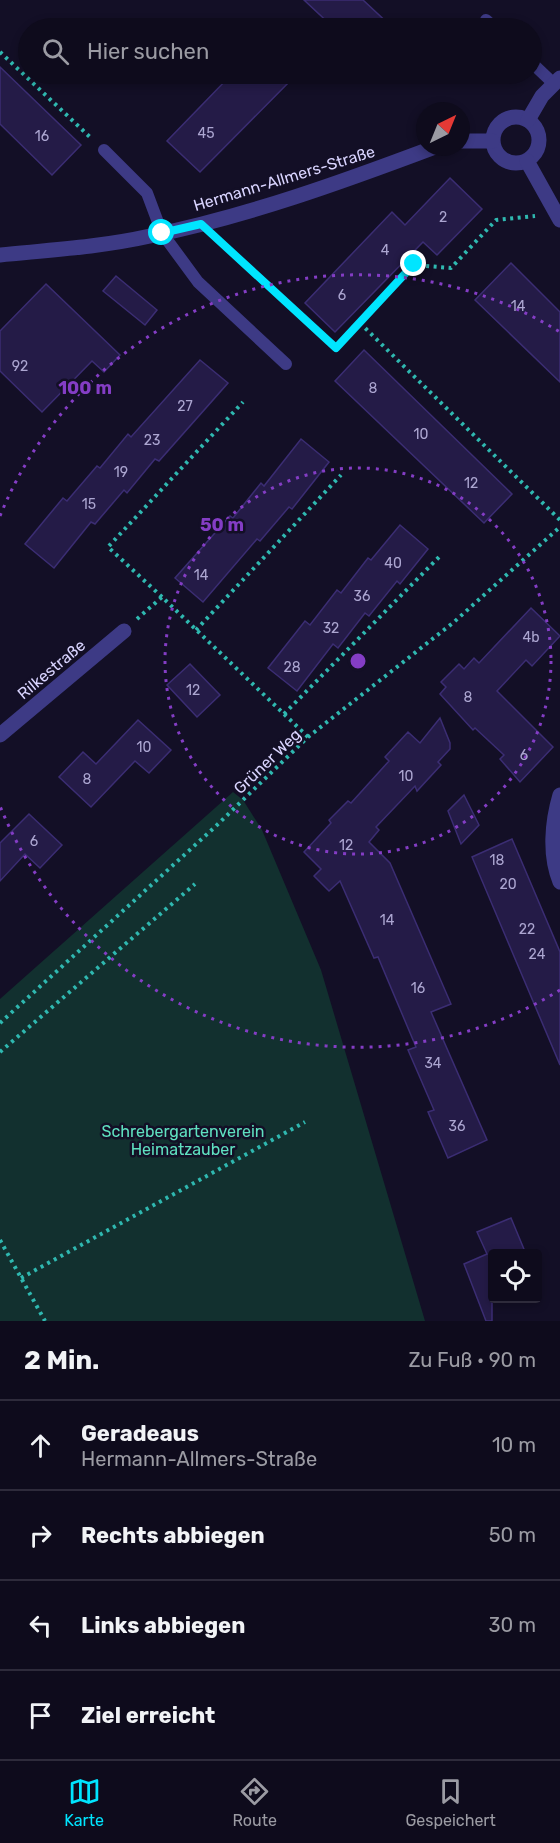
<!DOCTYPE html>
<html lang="de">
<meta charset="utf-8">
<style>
body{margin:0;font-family:Rubik,sans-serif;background:#171425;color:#f1f3f6}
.controls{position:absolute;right:18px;bottom:18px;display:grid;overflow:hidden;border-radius:6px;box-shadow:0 3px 9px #0003}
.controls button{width:54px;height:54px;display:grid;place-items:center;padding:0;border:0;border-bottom:2px solid #2e2b3b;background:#0e0b1c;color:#f1f3f6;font:30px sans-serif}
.compass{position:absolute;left:416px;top:102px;width:54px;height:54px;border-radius:50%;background:#0e0b1c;box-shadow:0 3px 9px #0003;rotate:43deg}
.stop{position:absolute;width:18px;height:18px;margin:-14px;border:4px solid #00e5ff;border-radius:50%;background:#fff}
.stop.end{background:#00e5ff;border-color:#fff;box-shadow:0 2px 6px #0008}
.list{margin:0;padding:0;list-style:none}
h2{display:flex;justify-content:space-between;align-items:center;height:78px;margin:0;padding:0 24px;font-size:26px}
h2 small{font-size:20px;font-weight:400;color:#9b9ba3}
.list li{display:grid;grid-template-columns:39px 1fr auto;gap:18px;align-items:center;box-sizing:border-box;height:90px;padding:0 24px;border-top:2px solid #2e2b3b}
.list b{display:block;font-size:22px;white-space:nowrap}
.list p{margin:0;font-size:20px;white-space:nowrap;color:#9b9ba3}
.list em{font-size:20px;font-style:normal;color:#9b9ba3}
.icon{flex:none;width:33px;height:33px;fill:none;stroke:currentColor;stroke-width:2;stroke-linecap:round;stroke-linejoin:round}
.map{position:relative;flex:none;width:560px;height:1321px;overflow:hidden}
.search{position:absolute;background:#0e0b1c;box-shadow:0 3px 9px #0003;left:18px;right:18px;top:18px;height:66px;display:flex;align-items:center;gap:15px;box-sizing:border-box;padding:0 21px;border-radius:33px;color:#9b9ba3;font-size:22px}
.sheet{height:438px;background:#0e0b1c}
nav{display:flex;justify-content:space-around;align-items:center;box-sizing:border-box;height:84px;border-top:2px solid #2e2b3b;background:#0e0b1c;font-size:16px;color:#9b9ba3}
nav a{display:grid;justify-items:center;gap:3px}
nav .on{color:#00e5ff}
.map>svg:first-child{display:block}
.green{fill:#12302f}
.building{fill:#241b47;stroke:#3b2d73;stroke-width:1.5}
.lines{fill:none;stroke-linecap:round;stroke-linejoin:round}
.path{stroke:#2fb8b0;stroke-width:4;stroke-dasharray:3 4.5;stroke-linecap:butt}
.lane{stroke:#3d3a85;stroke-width:12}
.street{stroke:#3d3a85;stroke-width:15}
.route{stroke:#00e5ff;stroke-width:8}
.ring{fill:none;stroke:#843dc5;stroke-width:3;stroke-dasharray:3 6}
.labels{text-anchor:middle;stroke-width:5;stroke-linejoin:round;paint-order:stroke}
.number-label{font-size:14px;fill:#aca6d1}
.street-label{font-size:16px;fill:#d9d4ff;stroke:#130f26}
.park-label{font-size:16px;fill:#5fe0c0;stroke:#130f26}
.centre{fill:#843dc5;stroke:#130f26;stroke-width:3}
.ring-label{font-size:18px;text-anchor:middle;font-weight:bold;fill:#843dc5;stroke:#130f26;stroke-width:5;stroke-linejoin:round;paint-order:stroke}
</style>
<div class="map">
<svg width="560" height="1321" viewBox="0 0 560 1321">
<rect width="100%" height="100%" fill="#130f26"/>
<path class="green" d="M 233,792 L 243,800 L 262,830 L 321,970 L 425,1321 L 0,1321 L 0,999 Z"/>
<g class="building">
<path d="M 304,0 L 363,0 L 393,28 L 334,28 Z"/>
<path d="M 0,67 L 81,145 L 52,175 L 0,124 Z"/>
<path d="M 232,74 L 297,74 L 200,172 L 167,141 Z"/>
<path d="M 450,178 L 482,209 L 437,255 L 423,242 L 335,332 L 305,303 L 392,212 L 405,225 Z"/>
<path d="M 511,263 L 560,312 L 560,382 L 475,300 Z"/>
<path d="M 116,276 L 157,310 L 145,325 L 103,291 Z"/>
<path d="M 46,284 L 120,355 L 104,372 L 92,361 L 42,412 L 0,371 L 0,331 Z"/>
<path d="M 364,350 L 512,494 L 484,523 L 335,381 Z"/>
<path d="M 200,360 L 228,383 L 159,461 L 155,459 L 127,493 L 124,490 L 95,524 L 91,522 L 54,568 L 25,544 L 63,498 L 67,501 L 97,466 L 100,468 L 128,434 L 131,437 Z"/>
<path d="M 301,439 L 329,462 L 292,509 L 289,507 L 260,541 L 257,539 L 203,602 L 175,578 L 230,516 L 233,518 L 261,483 L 264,486 Z"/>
<path d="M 400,525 L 428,549 L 400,584 L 397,581 L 369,616 L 365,613 L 338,648 L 333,644 L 297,691 L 268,668 L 305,621 L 310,625 L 337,590 L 341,593 L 368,558 L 371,560 Z"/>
<path d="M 531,608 L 560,636 L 532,666 L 526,660 L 497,691 L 553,747 L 520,782 L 500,759 L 504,755 L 475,728 L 473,730 L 440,694 L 446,687 L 441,682 L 459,664 L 464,669 L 474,658 L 479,663 Z"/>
<path d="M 190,664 L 220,695 L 197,717 L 167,685 Z"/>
<path d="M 440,718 L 450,743 L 450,749 L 438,762 L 441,765 L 417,791 L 415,786 L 376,827 L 379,830 L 369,842 L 390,863 L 451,1004 L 431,1012 L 487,1140 L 448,1158 L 428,1112 L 434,1110 L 408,1050 L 416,1047 L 378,957 L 374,958 L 340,881 L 329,891 L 314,876 L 321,869 L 304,852 L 331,823 L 329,820 L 348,801 L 351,803 L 389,761 L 385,757 L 408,732 L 420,743 Z"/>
<path d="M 138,720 L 171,750 L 149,773 L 135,761 L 91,807 L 59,777 L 83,752 L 96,764 Z"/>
<path d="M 464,795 L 479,825 L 461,844 L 448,811 Z"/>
<path d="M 29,814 L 62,845 L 40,868 L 25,854 L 0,881 L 0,843 Z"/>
<path d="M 512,839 L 560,952 L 560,1065 L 472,857 Z"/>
<path d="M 511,1218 L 526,1254 L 492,1254 L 492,1321 L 486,1321 L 464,1264 L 487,1254 L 477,1232 Z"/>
</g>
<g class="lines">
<g class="path">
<path d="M 0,52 L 91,138"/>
<path d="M 219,240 L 336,348 L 415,265 L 451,268 L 496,220 L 535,216"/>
<path d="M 360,323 L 560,520"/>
<path d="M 162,597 L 108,547 L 243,402"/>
<path d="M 137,619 L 162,597 L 308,737"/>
<path d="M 196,630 L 341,475"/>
<path d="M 284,714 L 440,556"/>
<path d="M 0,1023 L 216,826 L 308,737 L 454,622 L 560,527"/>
<path d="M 0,1052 L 195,884"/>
<path d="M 0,1240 L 45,1321"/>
<path d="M 21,1278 L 305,1122"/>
</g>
<g class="lane">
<path d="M 486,20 L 495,28"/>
<path d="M 532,63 L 553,83"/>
<path d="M 104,150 L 147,193 L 162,233 L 198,282 L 286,364"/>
</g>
<g class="street">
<circle cx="516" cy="140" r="23"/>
<path d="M 528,120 L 542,96 L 560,78"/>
<path d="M 461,141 L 492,141"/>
<path d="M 527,161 L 560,220"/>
<path d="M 0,255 C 50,250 101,247 150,236 C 248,216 342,182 435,147"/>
<path d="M 0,735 L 124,631"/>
<path d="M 560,795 C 552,822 549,855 560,882"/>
</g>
</g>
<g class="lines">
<path class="route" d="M 162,233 L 201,224 L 336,348 L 414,264"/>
</g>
<g class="ring">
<circle cx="358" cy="661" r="193"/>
<path d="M560 990A386 386 0 0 1 0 806M0 516A386 386 0 0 1 560 332"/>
</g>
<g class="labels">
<g class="number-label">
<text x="206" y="138">45</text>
<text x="42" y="141">16</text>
<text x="443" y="222">2</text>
<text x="385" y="255">4</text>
<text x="342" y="300">6</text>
<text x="518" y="311">14</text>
<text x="20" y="371">92</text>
<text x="373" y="393">8</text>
<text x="185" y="411">27</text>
<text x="421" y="439">10</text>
<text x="152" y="445">23</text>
<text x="121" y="477">19</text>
<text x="471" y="488">12</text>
<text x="89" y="509">15</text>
<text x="393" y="568">40</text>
<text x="201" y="580">14</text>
<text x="362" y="601">36</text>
<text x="331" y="633">32</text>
<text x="531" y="642">4b</text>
<text x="292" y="672">28</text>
<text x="193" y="695">12</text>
<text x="468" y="702">8</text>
<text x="144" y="752">10</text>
<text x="524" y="760">6</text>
<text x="406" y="781">10</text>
<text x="87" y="784">8</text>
<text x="34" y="846">6</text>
<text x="346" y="850">12</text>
<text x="497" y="865">18</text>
<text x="508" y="889">20</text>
<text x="387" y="925">14</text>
<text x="527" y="934">22</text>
<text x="537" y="959">24</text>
<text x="418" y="993">16</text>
<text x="433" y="1068">34</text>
<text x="457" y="1131">36</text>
</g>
<g class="street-label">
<text transform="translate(284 178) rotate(-17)" y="6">Hermann-Allmers-Straße</text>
<text transform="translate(51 669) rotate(-40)" y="6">Rilkestraße</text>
<text transform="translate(267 761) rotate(-44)" y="6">Grüner Weg</text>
</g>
<g class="park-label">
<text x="183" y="1137">Schrebergartenverein<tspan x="183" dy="18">Heimatzauber</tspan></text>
</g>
</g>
<circle cx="358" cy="661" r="9" class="centre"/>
<g class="ring-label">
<text x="85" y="394">100 m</text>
<text x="222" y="531">50 m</text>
</g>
</svg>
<div class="controls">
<button><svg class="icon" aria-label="locate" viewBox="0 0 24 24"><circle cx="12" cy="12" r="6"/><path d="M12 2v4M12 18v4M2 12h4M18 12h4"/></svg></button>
</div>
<svg class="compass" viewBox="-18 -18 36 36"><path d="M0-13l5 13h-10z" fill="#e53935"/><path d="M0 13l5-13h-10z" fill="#9b9ba3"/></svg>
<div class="stop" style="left:162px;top:233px"></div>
<div class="stop end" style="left:414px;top:264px"></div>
<div class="search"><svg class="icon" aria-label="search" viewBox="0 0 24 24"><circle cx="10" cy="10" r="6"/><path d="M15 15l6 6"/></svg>Hier suchen</div>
</div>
<section class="sheet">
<h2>2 Min.<small>Zu Fuß · 90 m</small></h2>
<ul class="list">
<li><svg class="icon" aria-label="ahead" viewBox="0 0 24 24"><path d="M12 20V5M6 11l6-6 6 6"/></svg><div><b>Geradeaus</b><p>Hermann-Allmers-Straße</p></div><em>10 m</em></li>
<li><svg class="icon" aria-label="right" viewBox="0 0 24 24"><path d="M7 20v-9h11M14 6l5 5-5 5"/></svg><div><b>Rechts abbiegen</b></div><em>50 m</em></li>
<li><svg class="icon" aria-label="left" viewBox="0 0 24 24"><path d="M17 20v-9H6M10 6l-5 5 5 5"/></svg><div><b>Links abbiegen</b></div><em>30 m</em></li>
<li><svg class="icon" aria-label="arrive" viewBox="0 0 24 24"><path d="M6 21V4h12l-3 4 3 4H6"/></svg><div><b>Ziel erreicht</b></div></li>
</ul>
</section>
<nav>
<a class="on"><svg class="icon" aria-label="map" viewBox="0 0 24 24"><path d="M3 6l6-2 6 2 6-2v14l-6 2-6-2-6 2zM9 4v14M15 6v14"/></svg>Karte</a>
<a><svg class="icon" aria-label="directions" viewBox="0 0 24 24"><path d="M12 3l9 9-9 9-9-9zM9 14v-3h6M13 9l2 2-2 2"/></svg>Route</a>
<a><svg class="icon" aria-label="saved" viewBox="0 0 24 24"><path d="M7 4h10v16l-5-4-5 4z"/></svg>Gespeichert</a>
</nav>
